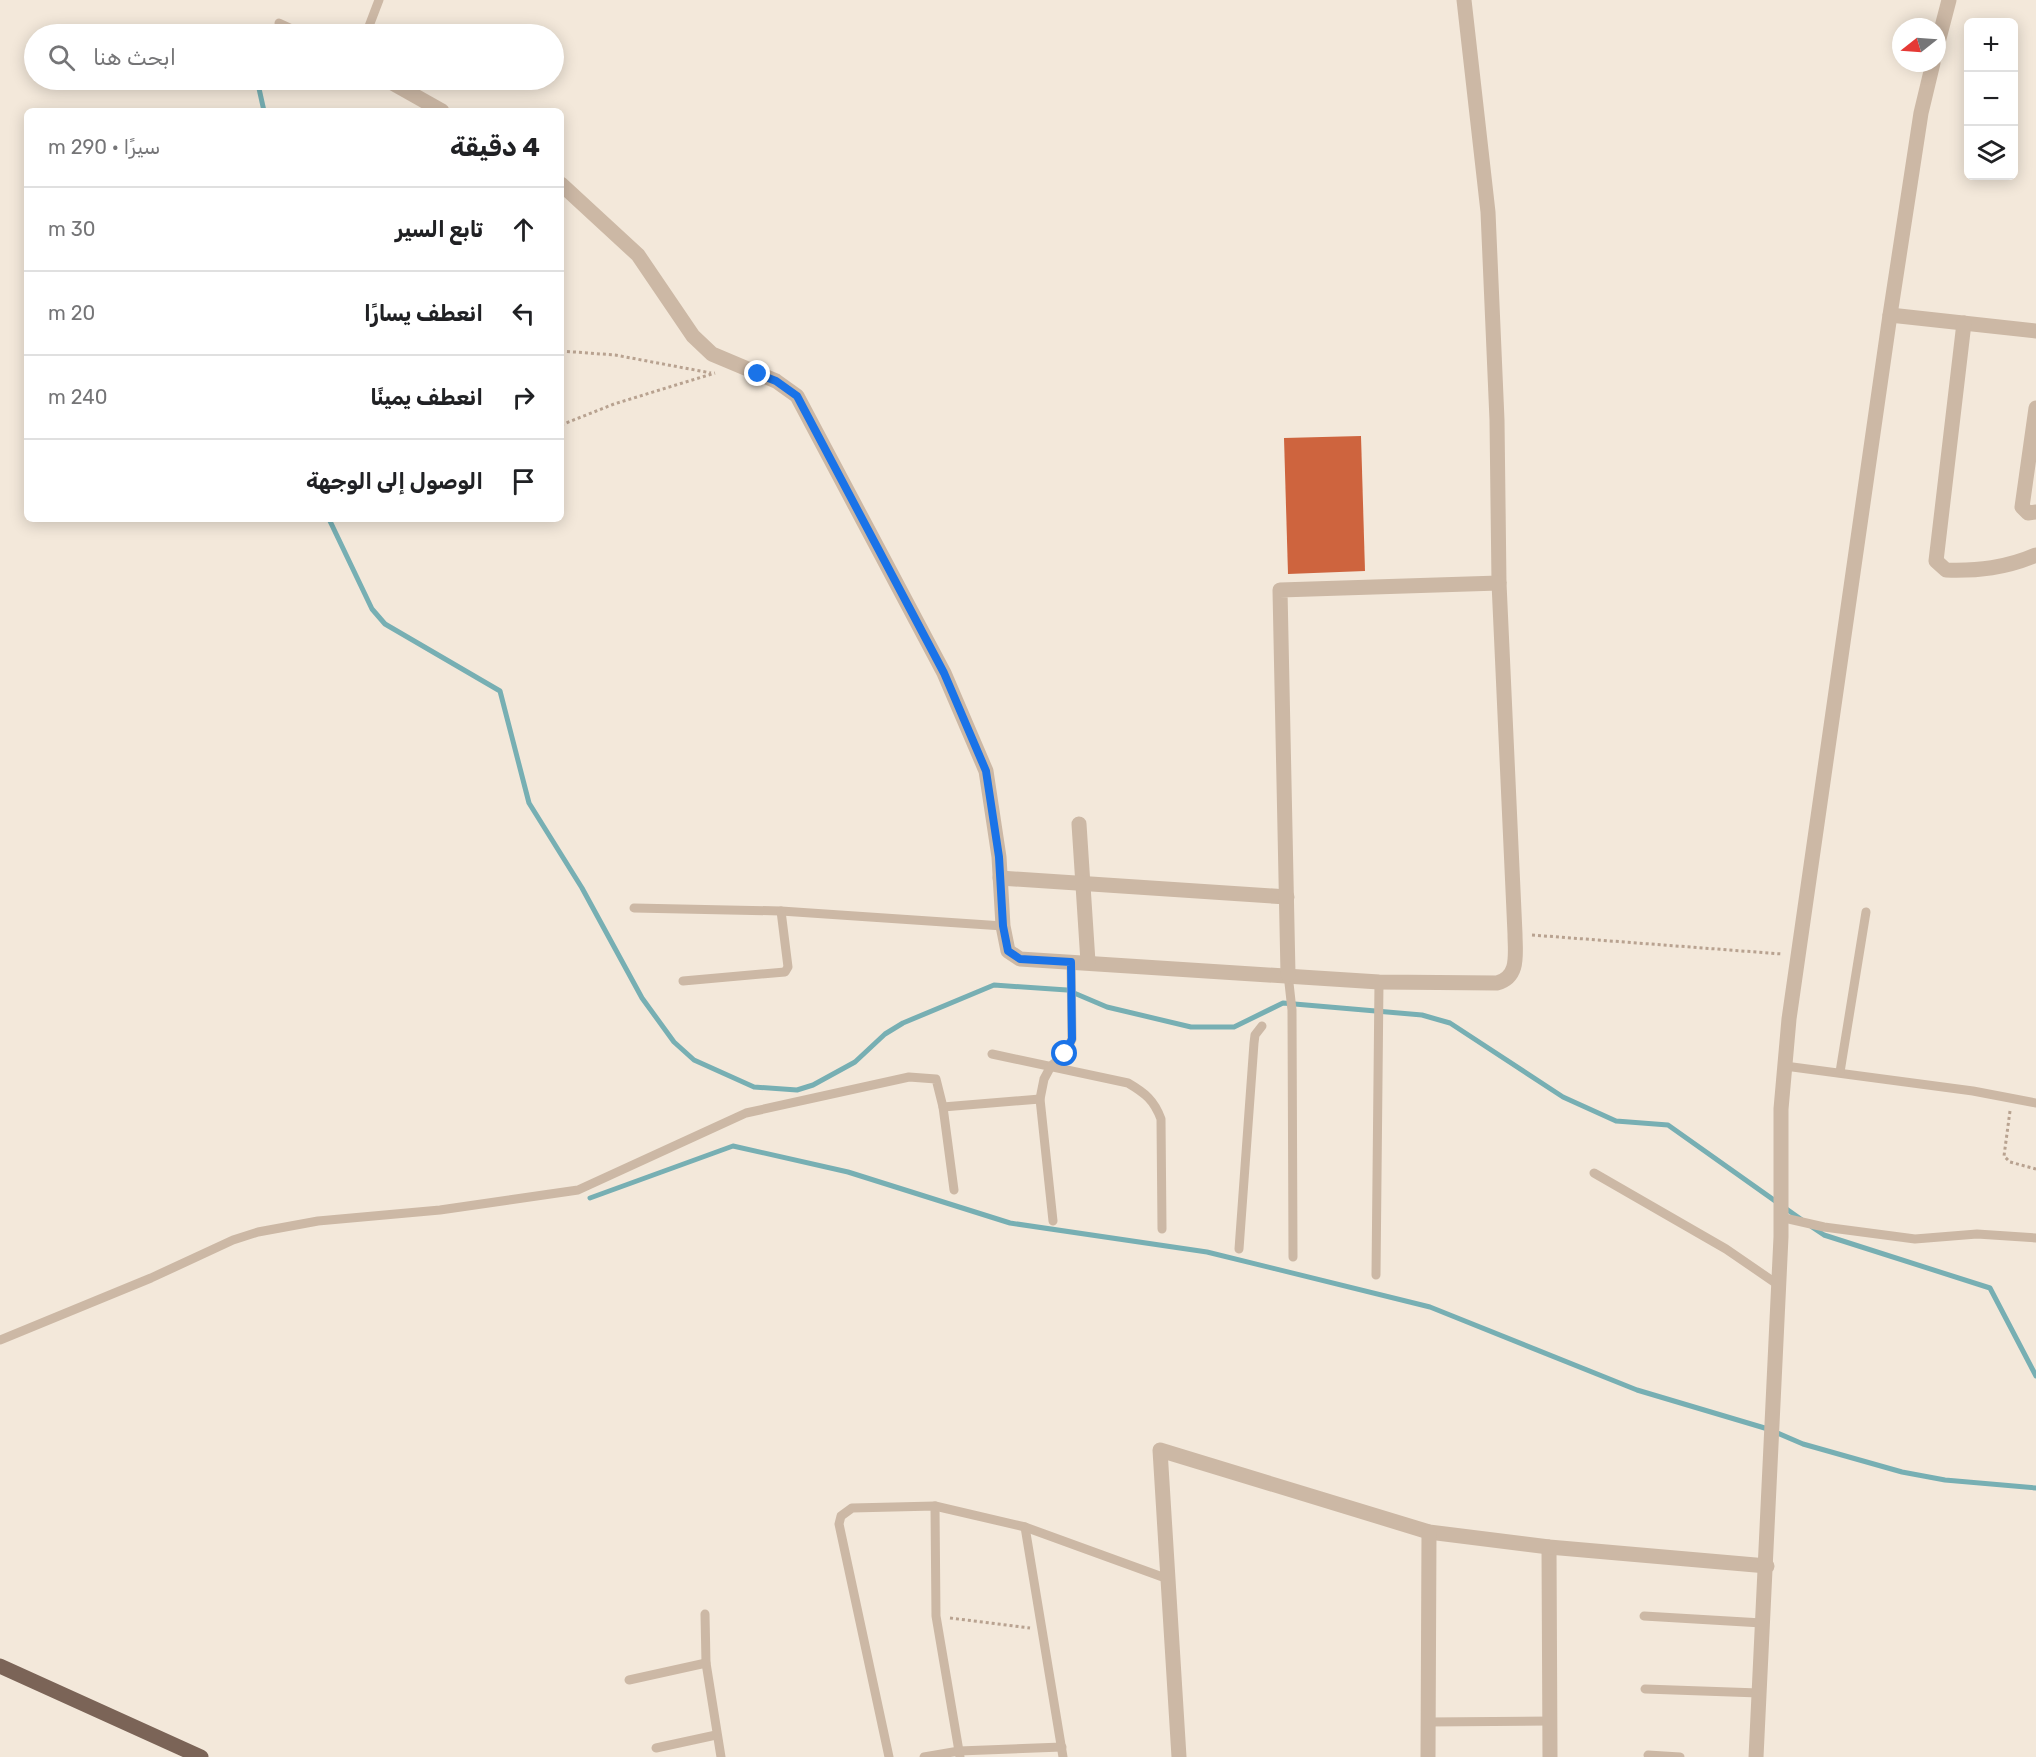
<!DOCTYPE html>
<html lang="ar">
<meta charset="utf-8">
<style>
body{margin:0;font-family:Rubik,Cairo,sans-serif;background:#f6f6f6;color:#202124;direction:rtl}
.controls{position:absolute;right:18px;top:18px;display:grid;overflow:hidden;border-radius:9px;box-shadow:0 3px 15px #0003}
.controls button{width:54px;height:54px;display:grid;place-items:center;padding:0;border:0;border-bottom:2px solid #e0e0e0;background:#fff;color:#202124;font:30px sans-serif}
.compass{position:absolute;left:1892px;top:18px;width:54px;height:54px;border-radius:50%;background:#fff;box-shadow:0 3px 15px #0003;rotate:253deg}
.stop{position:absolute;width:18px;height:18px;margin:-14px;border:4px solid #1a73e8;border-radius:50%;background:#fff}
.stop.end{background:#1a73e8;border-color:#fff;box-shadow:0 2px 6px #0008}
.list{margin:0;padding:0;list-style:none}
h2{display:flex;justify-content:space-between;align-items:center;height:78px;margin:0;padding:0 24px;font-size:26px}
h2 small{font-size:20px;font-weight:400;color:#757577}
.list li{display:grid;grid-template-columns:39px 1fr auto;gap:18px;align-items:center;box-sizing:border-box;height:84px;padding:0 24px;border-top:2px solid #e0e0e0}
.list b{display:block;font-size:22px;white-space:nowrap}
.list em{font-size:20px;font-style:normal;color:#757577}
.icon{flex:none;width:33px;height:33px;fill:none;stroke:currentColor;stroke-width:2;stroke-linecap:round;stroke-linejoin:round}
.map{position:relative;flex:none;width:2036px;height:1757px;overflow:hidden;direction:ltr}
.search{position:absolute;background:#fff;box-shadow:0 3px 15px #0003;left:24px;top:24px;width:540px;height:66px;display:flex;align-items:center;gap:15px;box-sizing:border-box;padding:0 21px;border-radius:33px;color:#757577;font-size:22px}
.panel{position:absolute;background:#fff;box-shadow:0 3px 15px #0003;left:24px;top:108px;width:540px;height:414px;border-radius:9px;direction:rtl}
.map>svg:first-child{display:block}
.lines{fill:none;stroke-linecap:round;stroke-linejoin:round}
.stream{stroke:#77afb3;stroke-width:5}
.building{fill:#ce643e}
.path{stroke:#b8a290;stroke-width:3;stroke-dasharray:3 3;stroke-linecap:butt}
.lane{stroke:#ccb8a5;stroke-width:9}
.street{stroke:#ccb8a5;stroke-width:15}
.primary{stroke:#7b6457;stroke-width:15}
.route{stroke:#1a73e8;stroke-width:8}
</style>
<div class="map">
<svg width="2036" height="1757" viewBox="0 0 2036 1757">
<rect width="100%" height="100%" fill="#f3e8da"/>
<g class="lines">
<g class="stream">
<path d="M 255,80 L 258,84 L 264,111"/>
<path d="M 329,519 L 372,609 L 385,624 L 500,691 L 529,803 L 582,888 L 642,998 L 674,1042 L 694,1060 L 754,1087 L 797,1090 L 813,1085 L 855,1062 L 885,1034 L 903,1023 L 994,985 L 1067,990 L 1107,1007 L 1191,1027 L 1234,1027 L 1283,1003 L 1422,1015 L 1450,1023 L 1563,1097 L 1616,1121 L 1668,1125 L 1802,1220"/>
<path d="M 590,1198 L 733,1146 L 848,1172 L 1010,1223 L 1207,1252 L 1430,1307 L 1637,1390 L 1768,1429 L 1803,1444 L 1902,1472 L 1945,1480 L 2036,1488"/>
<path d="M 1812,1227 L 1824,1235 L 1990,1288 L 2036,1376"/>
</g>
</g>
<path class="building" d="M 1361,436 L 1365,571 L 1288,574 L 1284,438 Z"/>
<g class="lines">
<g class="path">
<path d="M 561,351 L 615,355 L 711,373"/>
<path d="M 561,425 L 614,404 L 715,373"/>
<path d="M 1532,935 L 1782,954"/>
<path d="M 2010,1111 L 2004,1156 L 2010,1162 L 2036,1169"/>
<path d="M 950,1618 L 1030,1628"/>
</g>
<g class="lane">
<path d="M 279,23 L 303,34"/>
<path d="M 366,34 L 379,0"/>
<path d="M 634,908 L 781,911 L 1003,926"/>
<path d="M 1288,974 L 1292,1010 L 1293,1257"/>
<path d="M 683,981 L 785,972 L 788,967 L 781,911"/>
<path d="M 992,1054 L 1128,1083 C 1145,1093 1154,1100 1161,1119 L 1162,1229"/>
<path d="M 1785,1066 L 1973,1091 L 2036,1103"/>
<path d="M 1840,1072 L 1866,912"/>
<path d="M 943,1107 L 1040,1099"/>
<path d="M 1594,1173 L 1726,1249 L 1777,1284"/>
<path d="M 1780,1217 L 1824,1227 L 1915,1239 L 1977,1234 L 2036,1238"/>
<path d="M 1053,1221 L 1040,1099 L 1044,1079 L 1051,1066 L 1065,1054 L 1072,1039 L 1071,962"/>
<path d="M 1239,1249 L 1254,1043 L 1255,1035 L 1262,1026"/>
<path d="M 1376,1275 L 1379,982"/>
<path d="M 0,1340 L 151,1278 L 233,1240 L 258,1232 L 318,1221 L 440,1210 L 578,1190 L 746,1113 L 909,1077 L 936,1079 L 943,1107 L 954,1190"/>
<path d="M 935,1506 L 936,1616 L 960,1757"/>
<path d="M 1025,1527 L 1063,1757"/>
<path d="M 705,1614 L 706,1663 L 721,1757"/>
<path d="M 1644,1616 L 1762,1623"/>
<path d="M 629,1680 L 706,1663"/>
<path d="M 1645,1689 L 1759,1693"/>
<path d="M 1428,1722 L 1550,1721"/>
<path d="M 656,1748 L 716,1735"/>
<path d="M 1648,1755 L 1680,1757"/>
<path d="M 889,1757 L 839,1524 L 841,1516 L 852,1508 L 935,1506 L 1025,1527 L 1168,1579"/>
<path d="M 924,1757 L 959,1751 L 1062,1747"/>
</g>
<g class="street">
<path d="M 1937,46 L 1949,0"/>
<path d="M 387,80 L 442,111"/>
<path d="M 561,184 L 638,255 L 693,336 L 712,354 L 776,381 L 797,396 L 944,673 L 986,771 L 999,857 L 1003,926 L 1008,951 L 1020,959 L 1379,982 L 1497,983 C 1520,977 1515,953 1515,934 L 1499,583 L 1497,420 L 1488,212 L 1464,0"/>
<path d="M 1890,315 L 2036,331"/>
<path d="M 1964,323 L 1936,561 L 1946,570 C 1978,571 2006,568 2036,555"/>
<path d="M 2036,408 L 2022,507 L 2028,513 L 2036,512"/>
<path d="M 1079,824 L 1088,962"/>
<path d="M 1000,878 L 1287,897"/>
<path d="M 1288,974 L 1280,590 L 1499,583"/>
<path d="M 1549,1547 L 1550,1757"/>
<path d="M 1179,1757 L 1160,1450 L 1429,1532 L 1549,1547 L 1767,1566"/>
<path d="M 1428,1757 L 1429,1532"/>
<path d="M 1756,1757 L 1781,1237 L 1781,1109 L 1789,1019 L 1890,315 L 1921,113 L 1933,63"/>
</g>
<path class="primary" d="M 0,1666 L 201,1757"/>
</g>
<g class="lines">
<path class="route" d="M 758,374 L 776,381 L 797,396 L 944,673 L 986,771 L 999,857 L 1003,926 L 1008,951 L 1020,959 L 1071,962 L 1072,1039 L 1065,1054"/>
</g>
</svg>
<div class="controls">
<button>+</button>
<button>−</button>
<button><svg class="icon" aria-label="layers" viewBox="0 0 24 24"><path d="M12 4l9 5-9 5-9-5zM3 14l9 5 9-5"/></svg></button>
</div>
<svg class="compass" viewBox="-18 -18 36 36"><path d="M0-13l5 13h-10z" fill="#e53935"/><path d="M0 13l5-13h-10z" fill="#757577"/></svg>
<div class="stop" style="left:1065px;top:1054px"></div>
<div class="stop end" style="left:758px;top:374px"></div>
<div class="search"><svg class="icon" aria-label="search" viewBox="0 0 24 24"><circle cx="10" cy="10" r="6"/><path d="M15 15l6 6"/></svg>ابحث هنا</div>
<section class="panel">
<h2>4 دقيقة<small>سيرًا · 290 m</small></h2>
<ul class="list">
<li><svg class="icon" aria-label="ahead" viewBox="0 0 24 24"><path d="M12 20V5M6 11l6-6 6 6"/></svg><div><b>تابع السير</b></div><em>30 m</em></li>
<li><svg class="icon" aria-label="left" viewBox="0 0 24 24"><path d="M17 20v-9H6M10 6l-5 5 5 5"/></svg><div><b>انعطف يسارًا</b></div><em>20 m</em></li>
<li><svg class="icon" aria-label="right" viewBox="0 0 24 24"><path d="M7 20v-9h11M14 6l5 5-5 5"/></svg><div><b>انعطف يمينًا</b></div><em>240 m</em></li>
<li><svg class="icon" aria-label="arrive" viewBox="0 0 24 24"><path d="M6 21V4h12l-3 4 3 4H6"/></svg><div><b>الوصول إلى الوجهة</b></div></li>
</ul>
</section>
</div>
